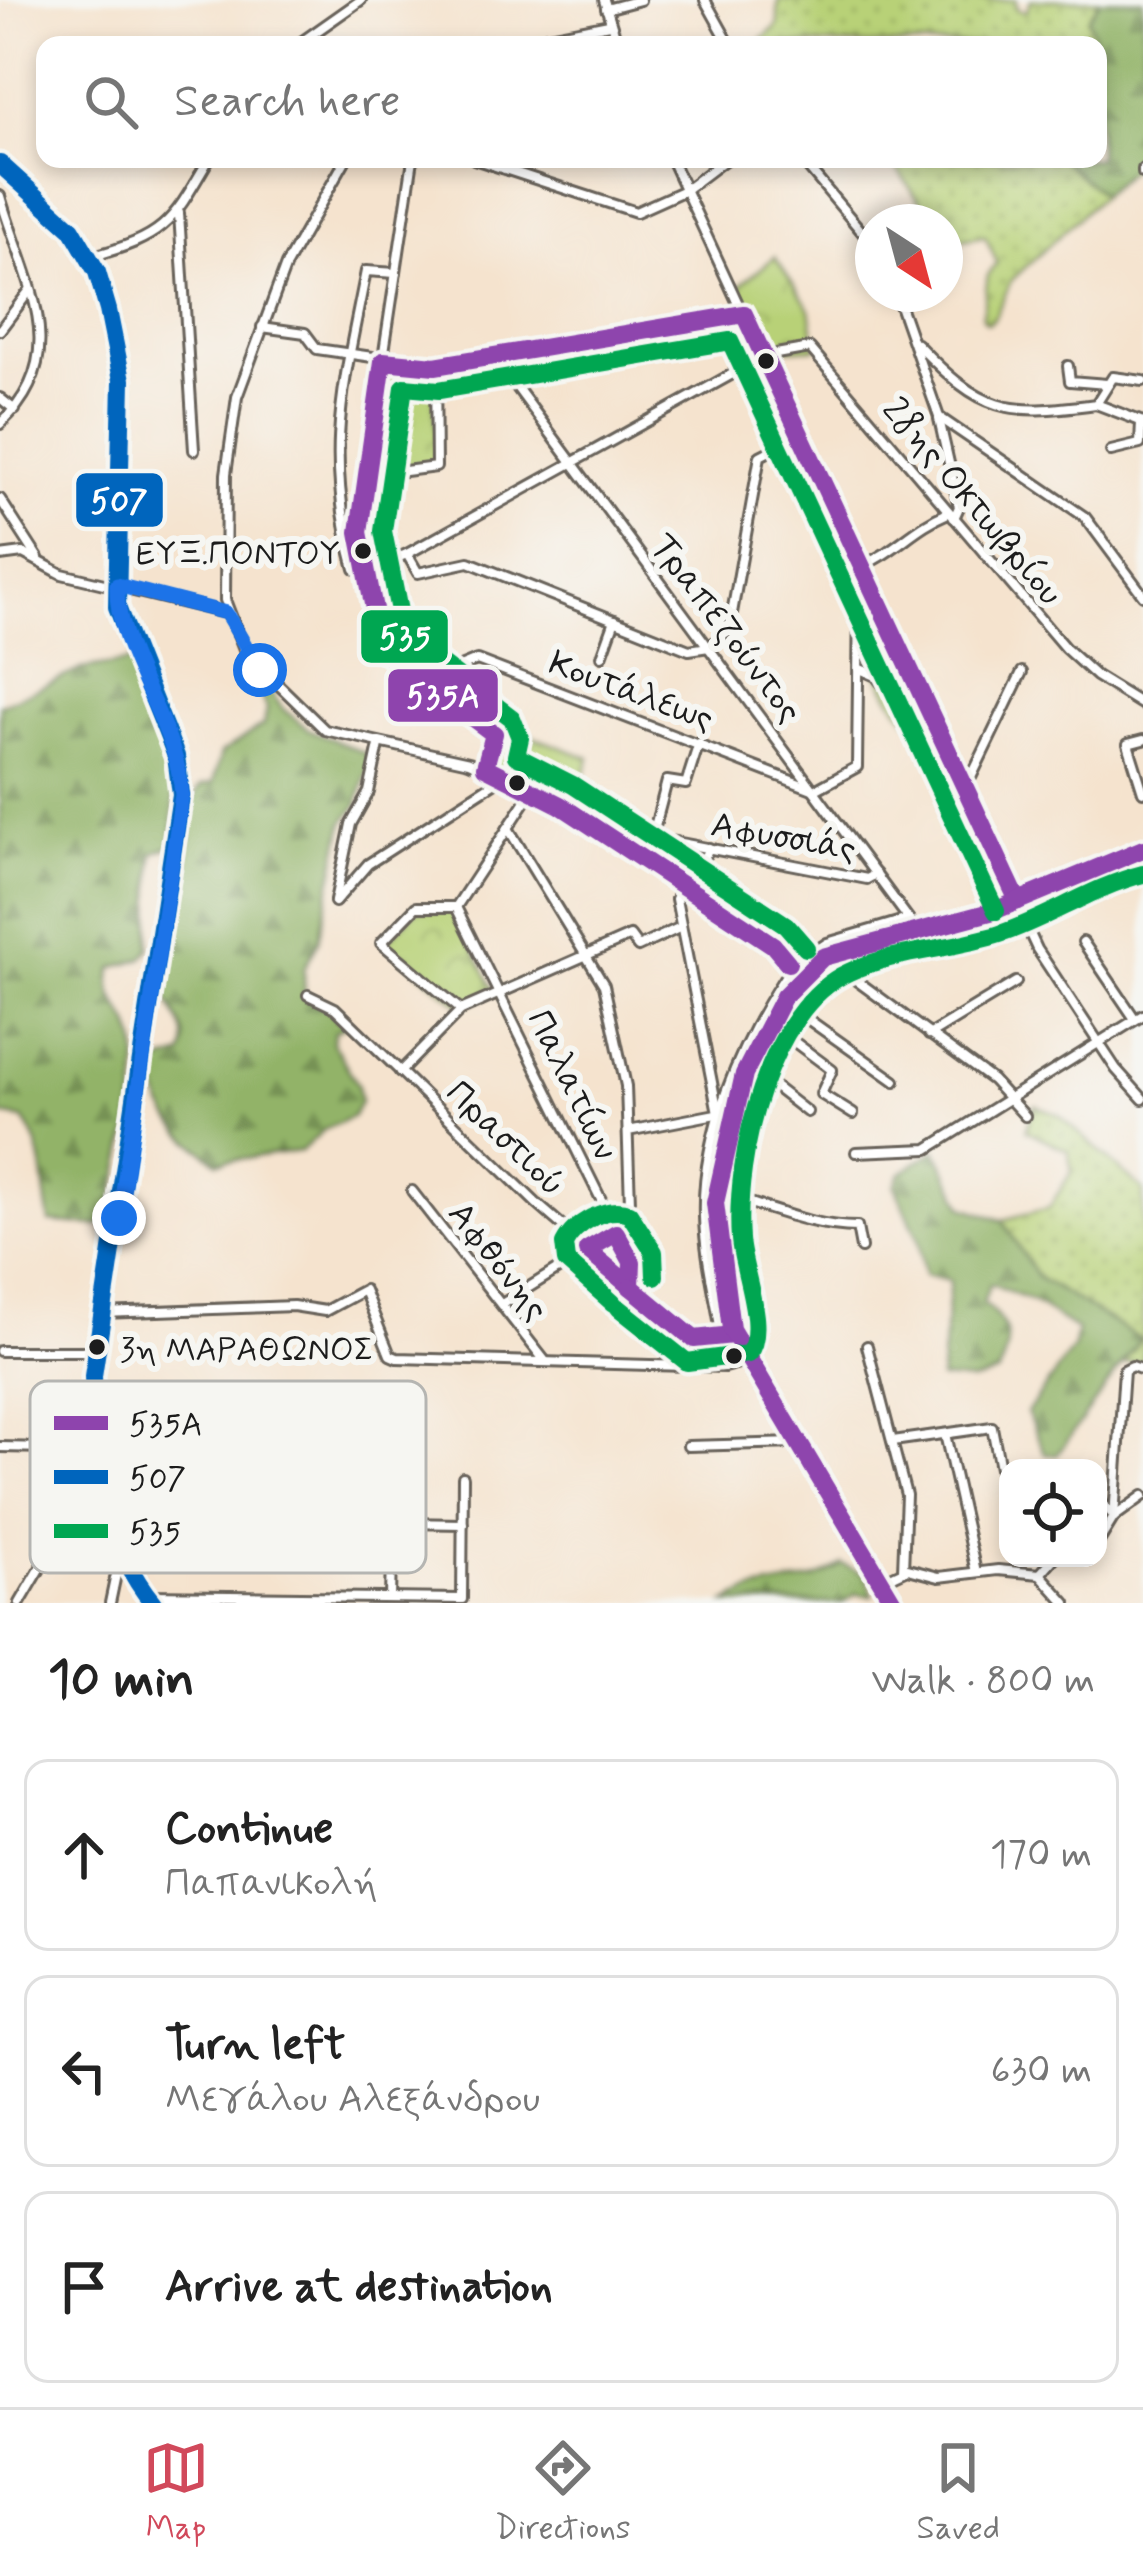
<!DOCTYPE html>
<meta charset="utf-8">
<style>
body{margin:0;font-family:Mynerve,sans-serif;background:#f2f2f2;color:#222}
.controls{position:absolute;right:36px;bottom:36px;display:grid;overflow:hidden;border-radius:24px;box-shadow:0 6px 18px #0003}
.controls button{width:108px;height:108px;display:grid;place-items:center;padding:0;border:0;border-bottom:3px solid #e0e0e0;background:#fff;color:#222;font:60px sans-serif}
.compass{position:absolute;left:855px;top:204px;width:108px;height:108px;border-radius:50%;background:#fff;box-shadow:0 6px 18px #0003;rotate:144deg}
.stop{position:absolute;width:36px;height:36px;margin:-27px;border:9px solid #1a73e8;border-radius:50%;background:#fff}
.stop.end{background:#1a73e8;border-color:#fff;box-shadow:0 3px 12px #0008}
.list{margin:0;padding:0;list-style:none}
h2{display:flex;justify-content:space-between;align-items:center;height:156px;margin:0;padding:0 48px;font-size:51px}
h2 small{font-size:39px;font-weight:400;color:#767676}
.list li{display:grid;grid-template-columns:78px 1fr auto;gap:36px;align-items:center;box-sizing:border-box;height:192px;margin:0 24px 24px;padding:0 24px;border:3px solid #e0e0e0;border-radius:24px}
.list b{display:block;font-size:45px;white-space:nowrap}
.list p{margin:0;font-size:39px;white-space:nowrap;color:#767676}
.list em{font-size:39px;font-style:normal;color:#767676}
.icon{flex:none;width:66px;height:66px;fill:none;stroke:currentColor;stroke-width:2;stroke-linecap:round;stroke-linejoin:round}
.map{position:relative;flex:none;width:1143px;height:1603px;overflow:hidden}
.search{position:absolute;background:#fff;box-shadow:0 6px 18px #0003;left:36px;right:36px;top:36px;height:132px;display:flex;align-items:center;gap:30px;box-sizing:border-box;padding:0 42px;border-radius:24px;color:#767676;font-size:45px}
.sheet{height:804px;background:#fff}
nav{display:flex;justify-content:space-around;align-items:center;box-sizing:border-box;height:168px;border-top:3px solid #e0e0e0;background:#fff;font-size:33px;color:#767676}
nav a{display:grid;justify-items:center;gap:6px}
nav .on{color:#d1495b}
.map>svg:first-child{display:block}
.grass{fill:url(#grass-dots);stroke:#6a764a;stroke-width:3}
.forest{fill:url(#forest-firs);stroke:#576842;stroke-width:3}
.park{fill:url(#park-crowns);stroke:#6a764a;stroke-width:3}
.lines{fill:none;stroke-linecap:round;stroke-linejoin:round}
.minor-casing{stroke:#68625a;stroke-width:14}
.major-casing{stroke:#68625a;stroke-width:16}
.minor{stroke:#fff;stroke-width:8}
.major{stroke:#edc569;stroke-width:10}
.bus-1-casing{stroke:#f6f6f2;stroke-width:27}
.bus-2-casing{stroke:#f6f6f2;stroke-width:27}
.bus-3-casing{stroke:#f6f6f2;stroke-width:27}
.bus-1{stroke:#8e44ad;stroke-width:18}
.bus-2{stroke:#0065bd;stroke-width:18}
.bus-3{stroke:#00a651;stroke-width:18}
.route{stroke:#1a73e8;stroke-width:15}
.bus-dot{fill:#1c1c1c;stroke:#f6f6f2;stroke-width:4.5}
.labels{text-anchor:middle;stroke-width:12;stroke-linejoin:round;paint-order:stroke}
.bus-label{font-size:33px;fill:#1c1c1c;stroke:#f6f6f2;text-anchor:end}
.street-label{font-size:36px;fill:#1c1c1c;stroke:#f6f6f2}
.key{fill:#f6f6f2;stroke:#b5b5b2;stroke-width:3}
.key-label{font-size:33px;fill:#1c1c1c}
.line-badge{stroke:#f6f6f2;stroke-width:4.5}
.badge-label{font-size:33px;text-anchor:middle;font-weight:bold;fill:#fff}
</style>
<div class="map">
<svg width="1143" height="1603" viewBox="0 0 1143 1603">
<defs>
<pattern id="grass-dots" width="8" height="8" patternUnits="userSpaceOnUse" patternTransform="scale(3)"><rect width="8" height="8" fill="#b8d177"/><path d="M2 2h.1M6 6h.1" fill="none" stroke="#9eb366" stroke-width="1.8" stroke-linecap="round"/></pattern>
<pattern id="forest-firs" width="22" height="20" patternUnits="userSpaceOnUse" patternTransform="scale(3)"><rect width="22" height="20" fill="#92b368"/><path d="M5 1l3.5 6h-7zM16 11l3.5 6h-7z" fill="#769155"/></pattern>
<pattern id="park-crowns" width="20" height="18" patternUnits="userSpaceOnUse" patternTransform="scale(3)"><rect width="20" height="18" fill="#b8d177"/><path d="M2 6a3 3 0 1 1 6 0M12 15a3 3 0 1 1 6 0" fill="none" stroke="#9eb366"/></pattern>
</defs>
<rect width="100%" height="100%" fill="#f6f6f2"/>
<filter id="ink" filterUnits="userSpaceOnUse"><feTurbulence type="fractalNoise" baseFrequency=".00833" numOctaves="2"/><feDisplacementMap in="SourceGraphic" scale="24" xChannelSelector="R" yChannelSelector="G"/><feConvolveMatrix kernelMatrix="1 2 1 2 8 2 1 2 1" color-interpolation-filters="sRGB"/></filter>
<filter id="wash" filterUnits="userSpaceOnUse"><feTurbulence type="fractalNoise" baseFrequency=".004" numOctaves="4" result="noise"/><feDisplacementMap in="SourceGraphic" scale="48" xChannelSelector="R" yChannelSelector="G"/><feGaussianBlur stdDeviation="2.7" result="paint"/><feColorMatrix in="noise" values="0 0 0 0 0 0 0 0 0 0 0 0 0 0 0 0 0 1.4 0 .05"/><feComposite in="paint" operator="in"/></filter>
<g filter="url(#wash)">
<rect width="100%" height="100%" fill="#f5e3ce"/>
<g class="grass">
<path d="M 778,0 L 1016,0 L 1017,9 L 1026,12 L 1031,0 L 1100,0 L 1088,19 L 1097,45 L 756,45 L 778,25 Z"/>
<path d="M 890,159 L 1061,159 L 1102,195 L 1011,281 L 994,319 L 987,323 L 982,317 L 988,275 L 997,263 L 985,236 L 945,243 L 945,222 L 934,222 Z"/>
<path d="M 1035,1105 L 1059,1115 L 1143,1190 L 1143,1361 L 1123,1364 L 1140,1339 L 1037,1277 L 1002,1220 L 1049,1208 L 1072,1171 L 1068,1151 L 1026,1130 Z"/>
</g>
<g class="forest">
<path d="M 1100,0 L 1143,0 L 1143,158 L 1102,195 L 1061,159 L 1098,159 L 1098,45 L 1088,19 Z"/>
<path d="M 133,661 C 163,723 181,776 171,846 L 153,853 L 150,949 L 143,958 L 113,968 C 103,1001 127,1009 135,1036 C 147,1075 117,1179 108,1222 L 96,1226 L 50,1222 C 42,1186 47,1151 23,1119 L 0,1115 L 0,705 L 82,669 Z"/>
<path d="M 257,675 L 284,710 L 308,729 L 372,756 L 357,806 L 344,822 L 319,940 L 304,969 L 305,998 L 322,1003 L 347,1025 L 334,1032 L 333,1043 L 358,1085 L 360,1102 L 353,1116 L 324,1130 L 301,1151 L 218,1162 C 182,1137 150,1110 158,1063 L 183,1055 C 192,1026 171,1016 164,991 L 185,883 L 193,799 L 201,786 L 213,783 L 221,753 L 264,724 L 267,708 L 250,677 Z"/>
<path d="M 936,1150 L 964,1207 L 1002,1220 L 1037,1277 L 1140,1339 L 1057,1455 L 1045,1454 L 1027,1413 L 1074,1347 L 1077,1330 L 1031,1301 L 990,1284 L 983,1303 C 1011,1327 1013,1340 998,1373 L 972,1382 L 940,1379 L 950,1281 L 924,1275 L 918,1238 L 895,1186 L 901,1173 Z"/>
<path d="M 842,1564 L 867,1575 L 873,1596 L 856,1594 L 841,1603 L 726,1603 C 761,1579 810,1591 842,1564 Z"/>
</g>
<g class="park">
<path d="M 775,257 L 810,309 L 816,348 L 768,350 L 738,287 Z"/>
<path d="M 389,366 L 432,369 L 437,456 L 434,464 L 370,473 Z"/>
<path d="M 867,592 L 934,741 C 893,719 850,639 867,592 Z"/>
<path d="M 490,721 L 590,758 L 574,810 L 491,765 L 501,743 Z"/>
<path d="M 417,910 L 454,910 L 495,992 L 462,1007 L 385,943 Z"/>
</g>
</g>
<g filter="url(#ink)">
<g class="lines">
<g class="minor-casing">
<g id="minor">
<path d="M 604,0 L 618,45"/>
<path d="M 705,0 L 730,45"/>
<path d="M 606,9 L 640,0"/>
<path d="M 297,45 L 361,0"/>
<path d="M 502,45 L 609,24"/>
<path d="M 346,159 L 286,265 L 237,397 L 226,474 L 225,600 L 245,652 L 325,730 L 469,762 L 533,790 L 807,969"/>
<path d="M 413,159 L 359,518 L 363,571 L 382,650 L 494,734 L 496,742 L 485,767"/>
<path d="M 474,159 L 636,212 L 685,190 L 726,159"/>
<path d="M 671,159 L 1037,949 L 1116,1069 L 1143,1099"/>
<path d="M 801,159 L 873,245"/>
<path d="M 0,164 L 72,229 L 97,272 L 108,310 L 122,380 L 117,607 L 176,756 L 181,795 L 174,862 L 93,1376 L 98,1470 L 112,1533 L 125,1569 L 153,1603"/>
<path d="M 1143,169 L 1143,173"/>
<path d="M 0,196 C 23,278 76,354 0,424"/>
<path d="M 179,213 L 194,450"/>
<path d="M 90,257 C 166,236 171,224 209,159"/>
<path d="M 396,273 L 366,271 C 344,385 323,452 355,569 L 363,571 L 407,554 L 765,356 L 810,348 L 1065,648 L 1096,676 L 1143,705"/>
<path d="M 896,294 L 939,417 L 1085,517 L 1143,595"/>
<path d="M 262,327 L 305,333 L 317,349 L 435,366 L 744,314"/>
<path d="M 0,330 L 30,290"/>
<path d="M 917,344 C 983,413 1005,416 1096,404 L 1113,377 L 1143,381"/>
<path d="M 503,355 L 515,385 L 916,929"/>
<path d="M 1068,366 L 1070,381 L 1107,384"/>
<path d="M 0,398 L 15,410"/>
<path d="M 1096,404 L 1143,422"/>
<path d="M 939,419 L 959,507 L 954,518"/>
<path d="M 1111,451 L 1140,444 L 1141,422"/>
<path d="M 366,476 L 436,467 L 435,366"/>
<path d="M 0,499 L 38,558"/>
<path d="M 407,554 L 418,573 L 469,562 L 689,650 L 709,647 L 729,630 L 760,456 L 799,436"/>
<path d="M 0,556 L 23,553 L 62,574 L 226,613"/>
<path d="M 861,566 C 895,552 914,527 948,513"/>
<path d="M 602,656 L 615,620"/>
<path d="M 860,669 L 876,676 L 932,748 L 946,753"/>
<path d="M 438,690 L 448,672 L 477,660 L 815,790 L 857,767 L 859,595 L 868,580"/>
<path d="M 1143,740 L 1128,744 L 1143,792"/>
<path d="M 965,790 L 1022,672"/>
<path d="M 508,828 L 604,985 L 626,1086 L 632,1262"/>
<path d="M 652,838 L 667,781 L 686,784 L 699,743"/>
<path d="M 615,840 L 618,834 L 629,833 L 867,879 L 876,874"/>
<path d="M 664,841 L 757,930"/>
<path d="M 697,872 L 709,848"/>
<path d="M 682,886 L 676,899 L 718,1113"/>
<path d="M 335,901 L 351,824 L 369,792 L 379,745"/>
<path d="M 335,902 L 368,864 L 503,777"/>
<path d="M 456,907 L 632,1262 L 631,1287"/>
<path d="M 456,907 L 416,907 L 381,943 L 461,1010"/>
<path d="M 456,907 L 533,790"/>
<path d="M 1083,942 L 1135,1019"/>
<path d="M 830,954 L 845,972 L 992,1080 L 1025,1116"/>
<path d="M 784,955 L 801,975"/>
<path d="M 799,962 L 827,943 L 908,919"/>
<path d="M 308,995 L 335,1008 L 536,1203 L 694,1339 L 733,1335"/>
<path d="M 781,1000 L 895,1081"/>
<path d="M 769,1023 L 832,1070 L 821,1094 L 853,1114"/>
<path d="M 929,1035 L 1016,982"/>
<path d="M 748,1066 L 807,1112"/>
<path d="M 400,1072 L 461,1010 L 630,936 L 638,947 L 681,927"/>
<path d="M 628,1131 L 721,1113"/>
<path d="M 856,1152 L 928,1149 L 1143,1015"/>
<path d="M 412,1191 L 545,1361"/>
<path d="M 716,1193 C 764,1205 809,1227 857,1227 L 861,1248"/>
<path d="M 502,1304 L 629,1225"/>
<path d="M 102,1313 L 293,1306 L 325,1311 L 364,1290 L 390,1355 L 397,1358 L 724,1367 L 746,1361"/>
<path d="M 722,1338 C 716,1298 705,1257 704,1217 C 701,1134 740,1045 784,978"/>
<path d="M 867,1346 L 906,1495 L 903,1570"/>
<path d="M 0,1351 L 97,1351"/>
<path d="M 945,1434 L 976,1572"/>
<path d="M 893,1441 L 992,1427 L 1008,1509"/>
<path d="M 688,1446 L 798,1443"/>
<path d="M 0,1447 L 97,1449"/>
<path d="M 1098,1499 L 1113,1515"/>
<path d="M 1114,1517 L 1124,1370 L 1132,1366 L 1143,1370"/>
<path d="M 109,1518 L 463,1524"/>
<path d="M 1098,1543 L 1114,1517 L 1143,1496"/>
<path d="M 1040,1574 L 1066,1603"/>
<path d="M 882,1581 L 908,1569 L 939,1577 L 998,1570 L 1040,1574 L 1054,1558"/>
<path d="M 148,1595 L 462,1599 L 463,1477"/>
<path d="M 390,1598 L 393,1480"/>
<path d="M 20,1603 L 98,1470"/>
<path d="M 110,1603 L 119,1560"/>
</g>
</g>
<g class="major-casing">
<path id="major" d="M 894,1603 L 731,1329 L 715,1203 L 744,1074 L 784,996 L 823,957 L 994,911 L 1143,849"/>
</g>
<use href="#minor" class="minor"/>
<use href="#major" class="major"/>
<g class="bus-1-casing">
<g id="bus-1">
<path d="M 788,963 L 773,945 L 560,805 L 485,767 L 494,734 L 382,650 L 359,532 L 383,361 L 435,366 L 744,314 L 1018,901"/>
<path d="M 616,1233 L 632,1262 L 631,1287 L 587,1250 Z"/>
<path d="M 631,1287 L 694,1339 L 733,1335"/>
<path d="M 894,1603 L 731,1329 L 715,1203 L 744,1074 L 784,996 L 823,957 L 994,911 L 1143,849"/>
</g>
</g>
<g class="bus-2-casing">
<path id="bus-2" d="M 0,164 L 72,229 L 97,272 L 108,310 L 122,380 L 117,607 L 176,756 L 181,795 L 93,1376 C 97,1458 99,1537 153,1603"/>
</g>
<g class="bus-3-casing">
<g id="bus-3">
<path d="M 806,948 L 786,925 L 573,785 L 516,756 L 520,738 L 512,718 L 404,636 L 383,531 L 404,387 L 439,390 L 730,341 L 996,911"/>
<path d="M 613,1303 L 566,1261 L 564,1244 C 575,1223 606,1205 629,1213 L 654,1252 L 655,1276"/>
<path d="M 619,1308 L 687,1362 L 748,1354 C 768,1330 742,1270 740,1239 C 734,1158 768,1008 849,972 C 896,950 951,950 1000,934 C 1049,918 1092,887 1143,874"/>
</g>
</g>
<use href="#bus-1" class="bus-1"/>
<use href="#bus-2" class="bus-2"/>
<use href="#bus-3" class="bus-3"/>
</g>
</g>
<g class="lines" filter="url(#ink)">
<path class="route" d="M 119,1218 L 182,795 C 177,720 115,655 117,585 L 226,613 L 260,670"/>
</g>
<g class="bus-dot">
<circle cx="766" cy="361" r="10"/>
<circle cx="363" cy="551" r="10"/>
<circle cx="517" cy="783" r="10"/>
<circle cx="97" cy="1347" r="10"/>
<circle cx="734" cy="1356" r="10"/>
</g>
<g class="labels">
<g class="bus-label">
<text x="340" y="564">ΕΥΞ.ΠΟΝΤΟΥ</text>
<text x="120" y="1360" text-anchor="start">3η ΜΑΡΑΘΩΝΟΣ</text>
</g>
<g class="street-label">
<text transform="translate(974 500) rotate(50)" y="13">28ης Οκτωβρίου</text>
<text transform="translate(728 627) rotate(53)" y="13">Τραπεζούντος</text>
<text transform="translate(632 689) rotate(20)" y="13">Κουτάλεως</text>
<text transform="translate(784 835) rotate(10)" y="13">Αφυσσιάς</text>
<text transform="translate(574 1084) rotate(64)" y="13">Παλατίων</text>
<text transform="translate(507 1137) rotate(44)" y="13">Πραστιού</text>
<text transform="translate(500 1260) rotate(52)" y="13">Αφθόνης</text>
</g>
</g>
<rect x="30" y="1381" width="396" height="192" rx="18" class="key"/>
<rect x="54" y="1416" width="54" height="14" fill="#8e44ad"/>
<rect x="54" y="1470" width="54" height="14" fill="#0065bd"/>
<rect x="54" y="1524" width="54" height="14" fill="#00a651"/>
<g class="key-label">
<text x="129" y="1435">535A</text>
<text x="129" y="1489">507</text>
<text x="129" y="1543">535</text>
</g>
<g class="line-badge">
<rect x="74" y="471" width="91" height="58" rx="12" fill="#0065bd"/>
<rect x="359" y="608" width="91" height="57" rx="12" fill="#00a651"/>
<rect x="386" y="667" width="114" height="57" rx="12" fill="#8e44ad"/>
</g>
<g class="badge-label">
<text x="119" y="512">507</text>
<text x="405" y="648">535</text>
<text x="443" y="707">535A</text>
</g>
</svg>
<div class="controls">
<button><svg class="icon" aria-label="locate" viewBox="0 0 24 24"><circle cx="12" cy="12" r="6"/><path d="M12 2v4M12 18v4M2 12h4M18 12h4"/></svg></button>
</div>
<svg class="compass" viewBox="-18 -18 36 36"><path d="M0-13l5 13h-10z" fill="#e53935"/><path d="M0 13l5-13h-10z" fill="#767676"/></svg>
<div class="stop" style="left:260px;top:670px"></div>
<div class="stop end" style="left:119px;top:1218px"></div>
<div class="search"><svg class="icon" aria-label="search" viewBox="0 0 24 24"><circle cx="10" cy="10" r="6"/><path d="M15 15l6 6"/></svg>Search here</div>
</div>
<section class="sheet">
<h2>10 min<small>Walk · 800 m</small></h2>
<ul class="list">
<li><svg class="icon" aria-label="ahead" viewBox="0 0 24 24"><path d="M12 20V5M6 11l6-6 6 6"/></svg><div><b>Continue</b><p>Παπανικολή</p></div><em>170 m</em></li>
<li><svg class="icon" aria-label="left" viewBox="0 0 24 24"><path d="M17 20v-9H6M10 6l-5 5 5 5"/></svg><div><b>Turn left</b><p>Μεγάλου Αλεξάνδρου</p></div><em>630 m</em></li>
<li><svg class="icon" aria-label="arrive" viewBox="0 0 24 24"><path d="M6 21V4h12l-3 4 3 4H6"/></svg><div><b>Arrive at destination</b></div></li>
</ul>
</section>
<nav>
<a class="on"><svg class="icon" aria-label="map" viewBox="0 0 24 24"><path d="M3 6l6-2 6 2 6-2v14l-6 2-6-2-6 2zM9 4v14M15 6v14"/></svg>Map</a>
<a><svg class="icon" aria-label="directions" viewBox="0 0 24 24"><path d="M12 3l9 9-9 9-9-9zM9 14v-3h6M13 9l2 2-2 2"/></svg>Directions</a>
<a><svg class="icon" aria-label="saved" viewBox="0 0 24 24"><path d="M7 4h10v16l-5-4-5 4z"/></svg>Saved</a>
</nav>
